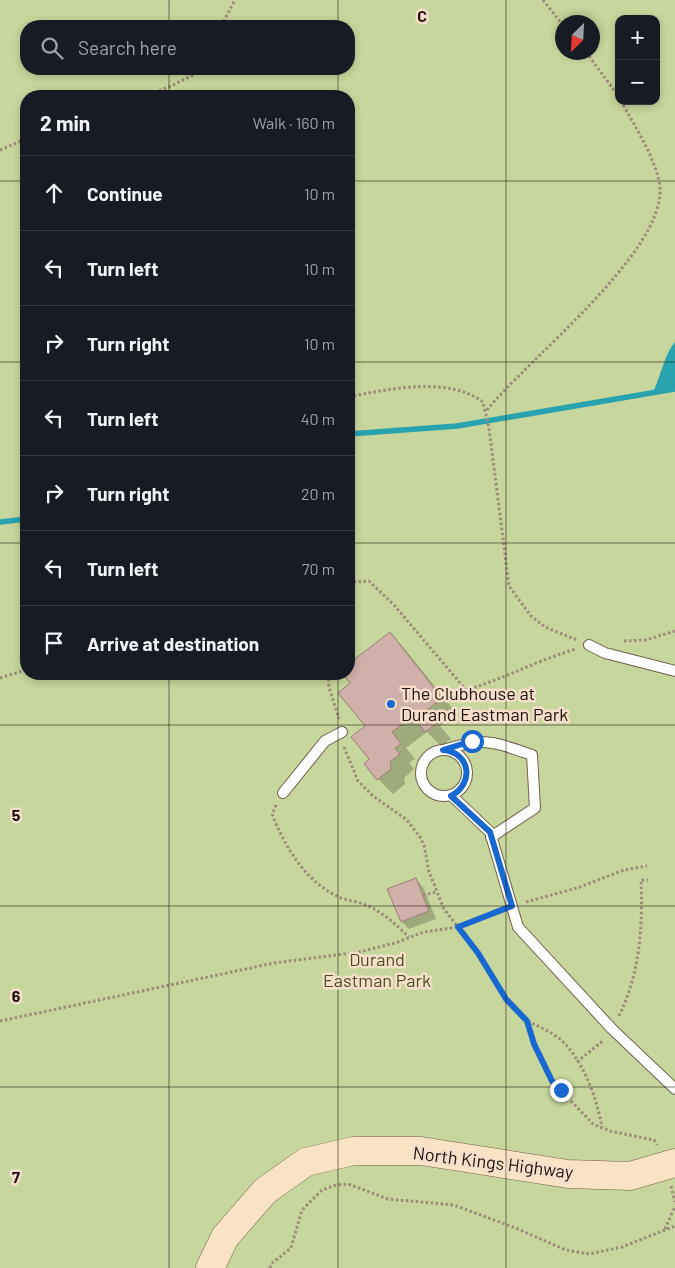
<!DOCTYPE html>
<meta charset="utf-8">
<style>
body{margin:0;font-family:Barlow,sans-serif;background:#20242c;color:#f1f3f6}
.controls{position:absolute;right:15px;top:15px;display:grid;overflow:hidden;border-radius:10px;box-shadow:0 2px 8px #0003}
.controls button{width:45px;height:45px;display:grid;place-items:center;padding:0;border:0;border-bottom:1px solid #363941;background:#171b24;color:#f1f3f6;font:25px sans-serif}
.compass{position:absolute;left:555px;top:15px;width:45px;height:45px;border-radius:50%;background:#171b24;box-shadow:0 2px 8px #0003;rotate:204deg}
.stop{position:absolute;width:15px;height:15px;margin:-11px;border:4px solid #1967d1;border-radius:50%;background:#fff}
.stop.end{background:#1967d1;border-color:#fff;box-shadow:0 1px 5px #0008}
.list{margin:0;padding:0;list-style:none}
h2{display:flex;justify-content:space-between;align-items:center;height:65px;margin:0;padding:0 20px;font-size:21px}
h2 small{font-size:16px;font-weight:400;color:#9ea1a6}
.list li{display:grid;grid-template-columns:32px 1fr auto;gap:15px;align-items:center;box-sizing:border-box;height:75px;padding:0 20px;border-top:1px solid #363941}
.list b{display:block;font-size:19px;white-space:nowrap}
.list em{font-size:16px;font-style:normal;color:#9ea1a6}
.icon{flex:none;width:28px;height:28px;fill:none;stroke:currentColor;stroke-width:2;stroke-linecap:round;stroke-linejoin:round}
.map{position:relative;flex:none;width:675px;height:1268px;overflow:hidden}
.search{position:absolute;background:#171b24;box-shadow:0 2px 8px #0003;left:20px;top:20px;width:335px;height:55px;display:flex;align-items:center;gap:12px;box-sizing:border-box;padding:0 18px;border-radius:20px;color:#9ea1a6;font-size:19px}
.panel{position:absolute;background:#171b24;box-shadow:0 2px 8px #0003;left:20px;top:90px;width:335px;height:590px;border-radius:20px}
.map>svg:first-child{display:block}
.green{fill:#c7d69c;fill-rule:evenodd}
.water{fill:#28a3af}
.shadow{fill:#0003}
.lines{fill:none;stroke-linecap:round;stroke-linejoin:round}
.stream{stroke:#28a3af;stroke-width:5.5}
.building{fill:#d0b1aa;stroke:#9b7e78}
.lane-casing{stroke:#725e4d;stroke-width:12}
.secondary-casing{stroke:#725e4d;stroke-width:29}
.path{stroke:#9d8b7d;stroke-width:3;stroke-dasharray:2.5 2.5;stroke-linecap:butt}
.lane{stroke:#fff;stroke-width:10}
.secondary{stroke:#f8e3c5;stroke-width:28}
.route{stroke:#1967d1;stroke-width:6}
.grid{fill:none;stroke:#1b130c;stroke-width:1;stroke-opacity:0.55}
.poi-dot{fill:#1967d1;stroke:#f7dfcc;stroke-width:2}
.labels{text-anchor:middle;stroke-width:5;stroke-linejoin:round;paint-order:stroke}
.poi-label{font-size:18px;fill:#1b130c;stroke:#f7dfcc;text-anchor:start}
.park-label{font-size:18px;fill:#47531b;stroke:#f7dfcc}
.street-label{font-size:18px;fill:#1b130c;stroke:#f7dfcc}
.grid-label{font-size:16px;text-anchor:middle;font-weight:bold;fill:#1b130c;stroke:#f7dfcc;stroke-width:5;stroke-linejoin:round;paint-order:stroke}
</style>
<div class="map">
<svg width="675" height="1268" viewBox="0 0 675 1268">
<rect width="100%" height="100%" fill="#f7dfcc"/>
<path class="green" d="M 0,0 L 675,0 L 675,1268 L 0,1268 ZM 619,19 L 656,19 L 656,101 L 619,101 ZM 562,22 L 592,22 L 592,52 L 562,52 ZM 26,26 L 349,26 L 349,69 L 26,69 ZM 26,96 L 349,96 L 349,674 L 26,674 Z"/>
<path class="water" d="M 675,342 L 675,389 L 653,392 C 661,376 664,355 675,342 Z"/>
<g class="shadow">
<path d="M 390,633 L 404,648 L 456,713 L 440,726 L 451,739 L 441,746 L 427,732 L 406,748 L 415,759 L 409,763 L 414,769 L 404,778 L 405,784 L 393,794 L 378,779 L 371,760 L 366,726 L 352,683 L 345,675 L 349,674 Z"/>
<path d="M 415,879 L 423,887 L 436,919 L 409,929 L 402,922 Z"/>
</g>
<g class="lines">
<g class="stream">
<path d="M 349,434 L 457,426 L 675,389"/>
<path d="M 0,522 L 26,519"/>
</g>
</g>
<g class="building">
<path d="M 390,632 L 442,698 L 426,711 L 437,723 L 425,732 L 413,716 L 392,732 L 401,744 L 395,748 L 400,754 L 390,762 L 391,769 L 377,780 L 364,764 L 369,759 L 351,737 L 365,726 L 338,693 L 350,683 L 343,674 L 349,674 L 349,670 L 354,666 L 351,662 Z"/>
<path d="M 416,878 L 429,911 L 401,922 L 387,889 Z"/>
</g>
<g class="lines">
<g class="lane-casing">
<g id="lane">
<path d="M 589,645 L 605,653 L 675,671"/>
<path d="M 443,750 C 485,737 491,741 532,755 L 535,808 L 491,837"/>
<circle cx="444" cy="773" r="23"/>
<path d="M 283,793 L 325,741 L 342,732"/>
<path d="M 451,795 L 490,832 L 518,927 L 612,1029 L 675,1089"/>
</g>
</g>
<g class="secondary-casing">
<path id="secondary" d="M 210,1268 L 225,1237 L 265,1191 L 306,1162 L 353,1151 L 421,1151 L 568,1174 L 630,1176 L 675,1163"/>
</g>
<g class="path">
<path d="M 543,0 L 562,24"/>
<path d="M 221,26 L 235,0"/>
<path d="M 586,52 L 619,97"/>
<path d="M 145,96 L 171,86 L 205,69"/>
<path d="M 0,150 L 26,139"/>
<path d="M 349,397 C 388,389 449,376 483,402 L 489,428 L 509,586 L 531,616 L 545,627 L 577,640"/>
<path d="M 487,410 C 528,359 664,253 660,188 C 658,162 634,125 621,101"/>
<path d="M 349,584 L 353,582 L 369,581 L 394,605 L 466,690 C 504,679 538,660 576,649"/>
<path d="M 624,641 L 646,640 L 675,631"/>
<path d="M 328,674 L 329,687 L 339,719"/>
<path d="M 0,678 L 22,671 L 26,666"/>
<path d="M 344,747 L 358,781 L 373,796 L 407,820 L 420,837 L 424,845 L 429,872 L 444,909 L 478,953 L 506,999 L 527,1021 L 533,1044 L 552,1081 L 593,1124 L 610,1131 L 654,1140 L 657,1145"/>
<path d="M 276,805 L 272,814 C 285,847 306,883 341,898 C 348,901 356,901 363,904 C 381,910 395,924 409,937"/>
<path d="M 423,895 L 437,892"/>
<path d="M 526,902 L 577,888 L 624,870 L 647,866"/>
<path d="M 619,1016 C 640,973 643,927 641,880 L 648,880"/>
<path d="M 0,1021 L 274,963 L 359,952 L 395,943 L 424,932 L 458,927 L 498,910"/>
<path d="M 528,1021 C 541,1028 557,1034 567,1046 C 586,1068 597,1100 602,1127"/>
<path d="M 577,1062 L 604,1040"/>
<path d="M 671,1186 L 675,1202"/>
<path d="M 665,1229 L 675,1206"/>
<path d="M 270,1268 L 271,1264 L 291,1248 L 302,1210 L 322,1190 L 336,1185 L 348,1184 L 388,1199 L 454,1205 L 518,1229 L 566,1250 L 589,1254 L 622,1247 L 675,1226"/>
</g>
<use href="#lane" class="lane"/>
<use href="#secondary" class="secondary"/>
</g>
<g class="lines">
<path class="route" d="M 472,741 L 443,750 C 470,752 475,783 451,796 L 490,832 L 512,906 L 458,927 L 478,953 L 506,999 L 527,1021 L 534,1044 L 552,1081 L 561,1090"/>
</g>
<path class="grid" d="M 169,0 L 169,26M 338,0 L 338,26M 506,0 L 506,1268M 169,69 L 169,96M 338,69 L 338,96M 0,181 L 26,181M 349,181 L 675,181M 0,362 L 26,362M 349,362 L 675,362M 0,543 L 26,543M 349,543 L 675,543M 169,674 L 169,1268M 338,674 L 338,1268M 0,725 L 675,725M 0,906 L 675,906M 0,1087 L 675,1087"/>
<circle class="poi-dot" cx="391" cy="704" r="5"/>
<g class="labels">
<g class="poi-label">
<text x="401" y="700">The Clubhouse at<tspan x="401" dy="21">Durand Eastman Park</tspan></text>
</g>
<g class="park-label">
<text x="377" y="966">Durand<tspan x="377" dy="21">Eastman Park</tspan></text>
</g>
<g class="street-label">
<text transform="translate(493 1163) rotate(7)" y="6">North Kings Highway</text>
</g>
</g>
<g class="grid-label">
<text x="422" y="22">C</text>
<text x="16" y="821">5</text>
<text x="16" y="1002">6</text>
<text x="16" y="1183">7</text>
</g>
</svg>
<div class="controls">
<button>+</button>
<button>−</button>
</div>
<svg class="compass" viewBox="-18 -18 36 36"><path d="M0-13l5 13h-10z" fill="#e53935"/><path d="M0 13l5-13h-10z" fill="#9ea1a6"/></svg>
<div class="stop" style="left:472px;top:741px"></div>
<div class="stop end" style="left:561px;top:1090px"></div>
<div class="search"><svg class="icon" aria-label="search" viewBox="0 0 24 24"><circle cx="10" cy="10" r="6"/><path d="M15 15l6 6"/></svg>Search here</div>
<section class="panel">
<h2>2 min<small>Walk · 160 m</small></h2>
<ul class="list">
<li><svg class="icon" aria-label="ahead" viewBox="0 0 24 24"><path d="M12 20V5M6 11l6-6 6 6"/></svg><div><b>Continue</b></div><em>10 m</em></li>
<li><svg class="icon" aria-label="left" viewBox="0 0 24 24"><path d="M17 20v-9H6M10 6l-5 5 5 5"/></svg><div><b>Turn left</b></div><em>10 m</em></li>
<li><svg class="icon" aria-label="right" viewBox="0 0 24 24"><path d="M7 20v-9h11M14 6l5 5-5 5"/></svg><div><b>Turn right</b></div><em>10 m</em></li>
<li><svg class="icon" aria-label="left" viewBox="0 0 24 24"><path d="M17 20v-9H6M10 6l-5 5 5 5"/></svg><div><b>Turn left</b></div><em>40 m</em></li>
<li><svg class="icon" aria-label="right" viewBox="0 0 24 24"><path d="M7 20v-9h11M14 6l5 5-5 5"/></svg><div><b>Turn right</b></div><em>20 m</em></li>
<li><svg class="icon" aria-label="left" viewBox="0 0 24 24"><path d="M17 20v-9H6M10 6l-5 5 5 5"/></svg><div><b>Turn left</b></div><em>70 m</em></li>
<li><svg class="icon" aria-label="arrive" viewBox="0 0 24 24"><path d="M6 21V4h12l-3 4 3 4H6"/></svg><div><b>Arrive at destination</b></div></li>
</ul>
</section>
</div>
